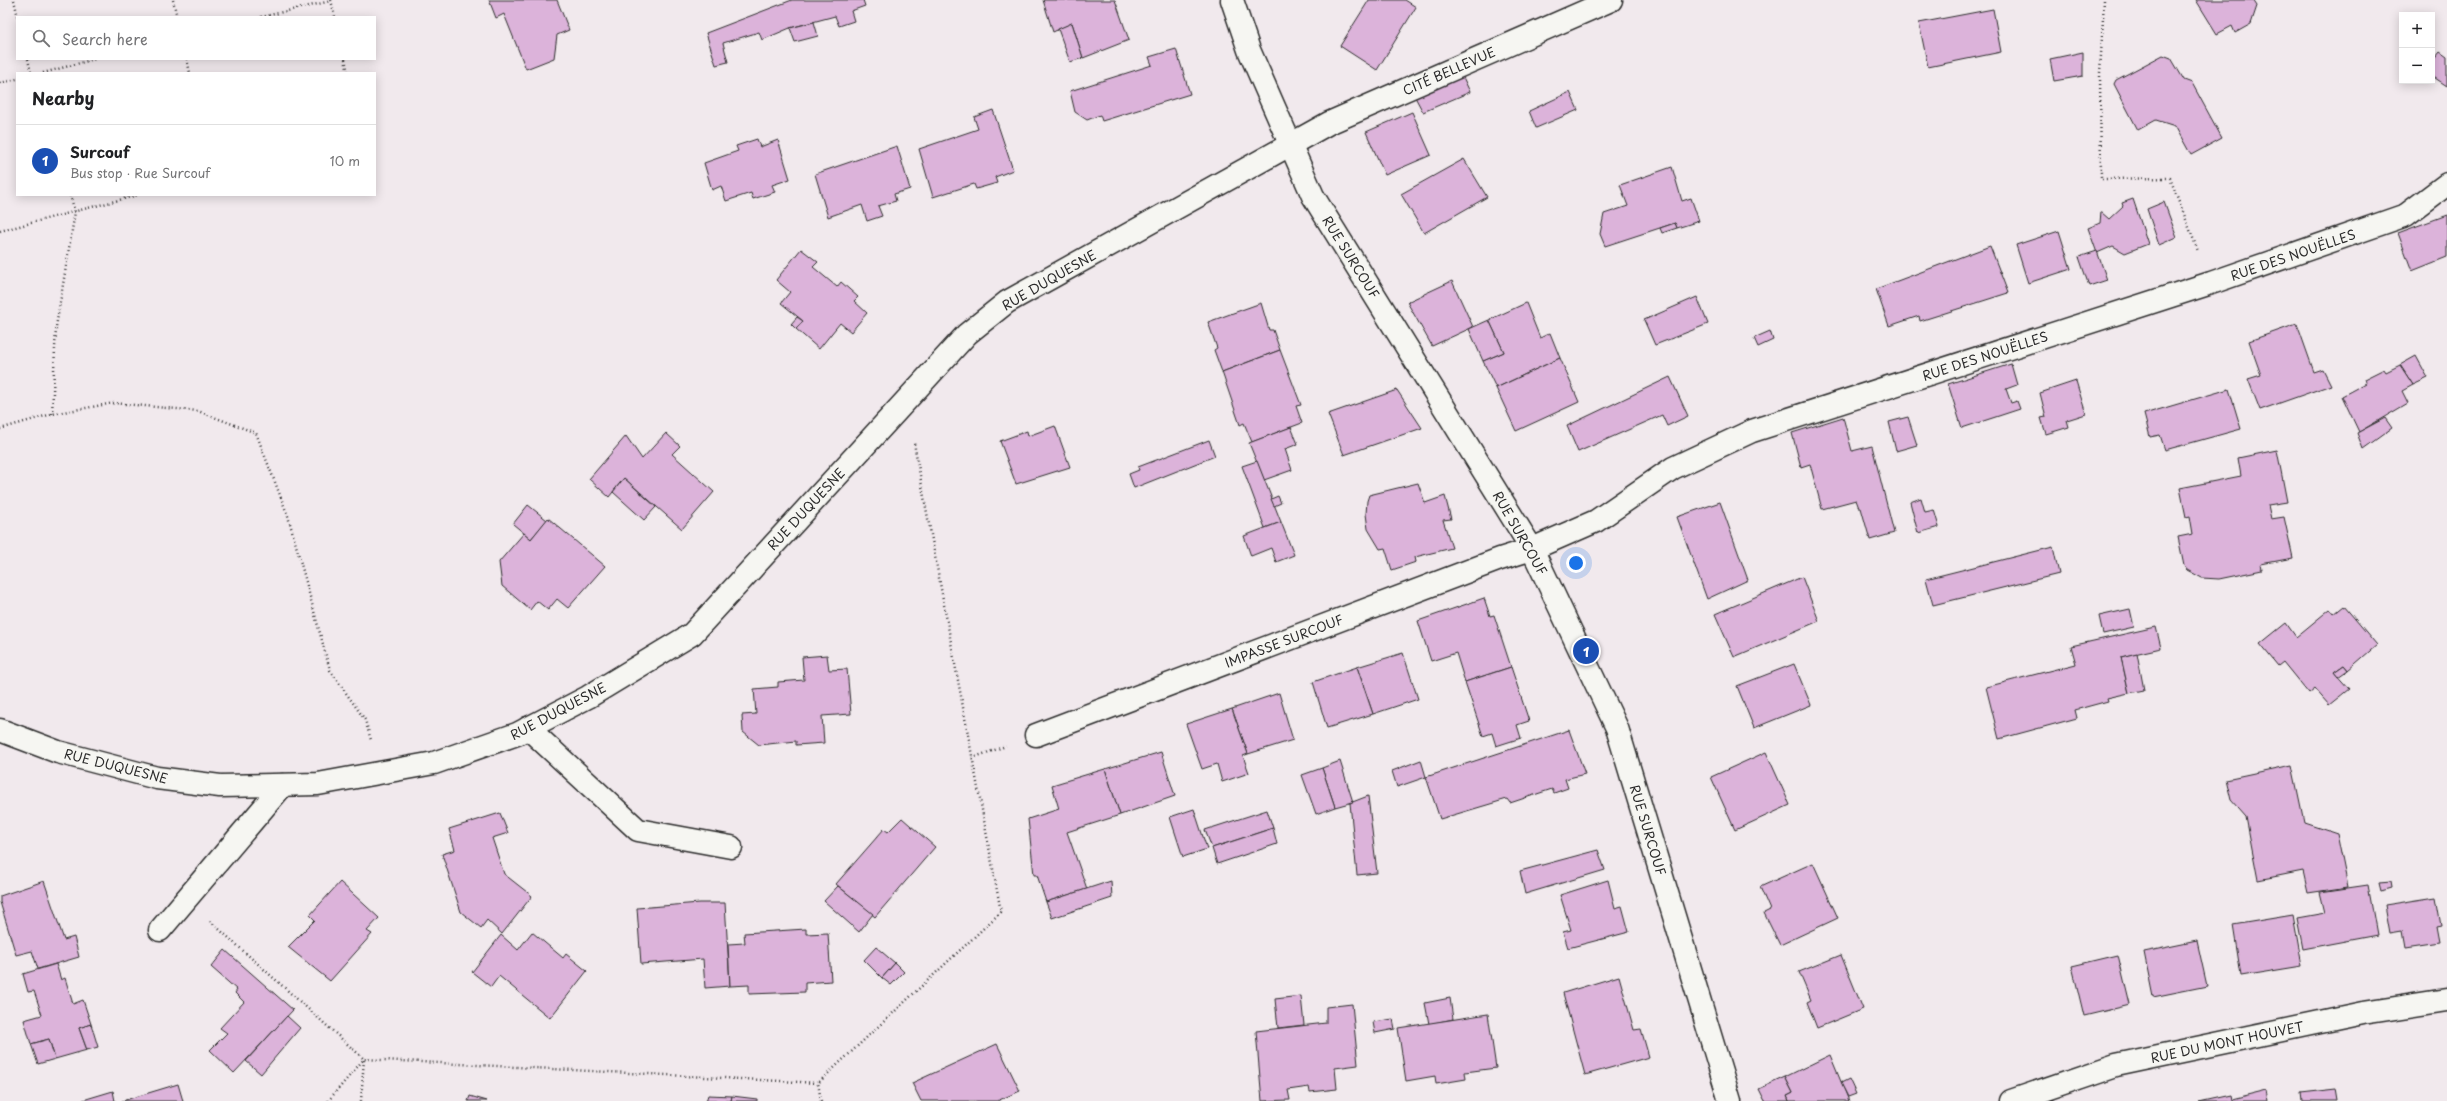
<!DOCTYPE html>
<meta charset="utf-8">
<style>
body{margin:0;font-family:"Playpen Sans",sans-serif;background:#f6f6f6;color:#202124}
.controls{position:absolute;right:12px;top:12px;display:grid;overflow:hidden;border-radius:0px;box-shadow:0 2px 10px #0003}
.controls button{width:36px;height:36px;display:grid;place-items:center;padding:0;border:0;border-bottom:1px solid #e0e0e0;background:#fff;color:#202124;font:20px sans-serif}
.you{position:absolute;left:1576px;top:563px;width:14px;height:14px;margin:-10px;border:3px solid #fff;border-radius:50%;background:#1a73e8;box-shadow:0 0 0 6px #1a73e833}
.badge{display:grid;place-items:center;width:26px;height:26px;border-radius:50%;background:#1a73e8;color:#fff;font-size:13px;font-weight:700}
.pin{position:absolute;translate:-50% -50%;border:2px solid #fff;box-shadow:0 1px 4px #0006}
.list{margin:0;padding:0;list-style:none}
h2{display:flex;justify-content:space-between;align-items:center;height:52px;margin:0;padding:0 16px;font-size:17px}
h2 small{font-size:13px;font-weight:400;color:#757577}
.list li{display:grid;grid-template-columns:26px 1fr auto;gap:12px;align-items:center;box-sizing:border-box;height:72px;padding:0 16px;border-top:1px solid #e0e0e0}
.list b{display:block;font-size:15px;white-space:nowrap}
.list p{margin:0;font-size:13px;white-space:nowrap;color:#757577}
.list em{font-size:13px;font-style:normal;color:#757577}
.icon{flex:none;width:22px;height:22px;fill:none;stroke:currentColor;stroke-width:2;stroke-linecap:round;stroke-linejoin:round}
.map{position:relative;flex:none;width:2447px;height:1101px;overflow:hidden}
.search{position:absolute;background:#fff;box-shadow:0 2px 10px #0003;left:16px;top:16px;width:360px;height:44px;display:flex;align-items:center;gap:10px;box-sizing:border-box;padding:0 14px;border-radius:0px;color:#757577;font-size:15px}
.panel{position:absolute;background:#fff;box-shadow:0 2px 10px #0003;left:16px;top:72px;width:360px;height:124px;border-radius:0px}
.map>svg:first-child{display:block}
.building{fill:#dcb3da;stroke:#2b2b2b}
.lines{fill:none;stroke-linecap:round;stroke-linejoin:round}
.minor-casing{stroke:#2b2b2b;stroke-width:25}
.path{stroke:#2b2b2b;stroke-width:2.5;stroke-dasharray:1 3;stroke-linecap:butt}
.minor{stroke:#f6f6f2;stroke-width:22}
.labels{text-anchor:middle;stroke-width:3;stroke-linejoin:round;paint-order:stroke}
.street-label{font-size:13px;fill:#2b2b2b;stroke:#f6f6f2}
</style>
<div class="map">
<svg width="2447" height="1101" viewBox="0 0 2447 1101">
<rect width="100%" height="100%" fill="#f1e9ed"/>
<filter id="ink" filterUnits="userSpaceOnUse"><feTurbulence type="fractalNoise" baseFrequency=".025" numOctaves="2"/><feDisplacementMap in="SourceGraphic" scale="8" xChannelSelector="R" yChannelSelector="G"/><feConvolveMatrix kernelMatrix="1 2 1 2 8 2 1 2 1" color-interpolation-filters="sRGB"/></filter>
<g filter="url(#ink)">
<g class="building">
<path d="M 489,0 L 557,0 L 569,30 L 557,35 L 554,58 L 526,69 L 504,14 L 496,18 Z"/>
<path d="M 792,0 L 863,0 L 865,6 L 851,11 L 854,21 L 839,26 L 835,16 L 790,28 L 762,40 L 759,32 L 723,43 L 728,62 L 716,65 L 706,33 Z"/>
<path d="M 1043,0 L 1115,0 L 1129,40 L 1083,58 L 1072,23 L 1053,32 Z"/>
<path d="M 1369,0 L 1405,0 L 1416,7 L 1377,70 L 1340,46 Z"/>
<path d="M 2196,0 L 2253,0 L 2257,6 L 2251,24 L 2235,33 L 2232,26 L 2217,34 Z"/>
<path d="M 1993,9 L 2001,52 L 1928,67 L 1919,23 Z"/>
<path d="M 814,22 L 818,36 L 795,42 L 790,28 Z"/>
<path d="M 1072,23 L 1083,58 L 1070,62 L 1058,29 Z"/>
<path d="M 1176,49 L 1190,94 L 1102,121 L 1100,115 L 1087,120 L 1075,112 L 1070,91 L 1152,65 L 1149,57 Z"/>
<path d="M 2083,52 L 2083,76 L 2054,81 L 2050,59 Z"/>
<path d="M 2440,52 L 2447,57 L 2447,86 L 2432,76 L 2432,62 Z"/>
<path d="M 2163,55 L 2171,58 L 2184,80 L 2192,83 L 2222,138 L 2191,155 L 2175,126 L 2156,120 L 2138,130 L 2114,84 L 2116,80 Z"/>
<path d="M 1462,75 L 1470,92 L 1423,112 L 1415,97 Z"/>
<path d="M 1570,92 L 1578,110 L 1536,128 L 1529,111 Z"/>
<path d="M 993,110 L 1013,170 L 995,177 L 997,183 L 976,189 L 974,184 L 933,197 L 919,149 L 978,129 L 974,117 Z"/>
<path d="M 1412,112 L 1431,155 L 1385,175 L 1366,132 Z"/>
<path d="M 757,139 L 760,147 L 778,140 L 790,179 L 772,185 L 775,192 L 753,199 L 751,193 L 726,201 L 721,186 L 712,190 L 704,163 L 738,151 L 736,146 Z"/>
<path d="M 897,146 L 910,189 L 894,194 L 896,201 L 878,206 L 882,216 L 867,221 L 862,205 L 828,217 L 815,174 Z"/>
<path d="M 1464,159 L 1487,197 L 1424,233 L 1401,194 Z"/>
<path d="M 1672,167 L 1682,201 L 1691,198 L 1699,221 L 1677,228 L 1675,223 L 1605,246 L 1600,234 L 1604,214 L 1628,206 L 1620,185 Z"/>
<path d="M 2133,199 L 2148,244 L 2125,253 L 2113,246 L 2097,253 L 2088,228 L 2100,223 L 2101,212 L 2109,219 L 2123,206 L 2122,203 Z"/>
<path d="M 2164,202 L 2177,237 L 2159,245 L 2147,209 Z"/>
<path d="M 2447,215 L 2447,257 L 2412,271 L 2398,233 Z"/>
<path d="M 1675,223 L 1677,228 L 1662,233 L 1660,228 Z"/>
<path d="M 2059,231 L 2071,269 L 2028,283 L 2016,245 Z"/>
<path d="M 1990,246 L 2008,293 L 1920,321 L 1919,316 L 1889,326 L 1876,289 Z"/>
<path d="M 801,249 L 818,262 L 813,267 L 837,287 L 841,282 L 858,297 L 854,301 L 867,313 L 851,332 L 840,323 L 819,349 L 796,329 L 803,321 L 781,303 L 790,292 L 776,280 Z"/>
<path d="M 2097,251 L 2107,280 L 2089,286 L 2079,257 Z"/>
<path d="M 1452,281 L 1473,327 L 1432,346 L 1407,302 Z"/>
<path d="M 1697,297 L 1708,324 L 1655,345 L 1644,320 Z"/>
<path d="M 1261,303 L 1269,330 L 1273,330 L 1280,350 L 1222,372 L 1214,350 L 1217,348 L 1208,322 Z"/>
<path d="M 1526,303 L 1540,338 L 1550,333 L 1560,358 L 1496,388 L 1483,361 L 1504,352 L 1489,320 Z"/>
<path d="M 797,317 L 803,321 L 796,329 L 791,324 Z"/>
<path d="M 1489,320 L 1504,352 L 1483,361 L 1469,329 Z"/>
<path d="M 2297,324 L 2314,372 L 2323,369 L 2331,385 L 2260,410 L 2248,379 L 2261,375 L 2249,341 Z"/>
<path d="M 1770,331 L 1773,340 L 1758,347 L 1754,338 Z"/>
<path d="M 1280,350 L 1301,405 L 1296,406 L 1302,423 L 1252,442 L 1244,423 L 1240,425 L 1222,372 Z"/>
<path d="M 2416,356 L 2428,378 L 2413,385 L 2400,365 Z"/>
<path d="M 1560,358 L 1579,402 L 1516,431 L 1496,388 Z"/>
<path d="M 2011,364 L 2017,385 L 2006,389 L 2011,403 L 2017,401 L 2020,409 L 1962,428 L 1948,384 Z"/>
<path d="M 2400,365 L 2413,385 L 2402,391 L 2408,403 L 2359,432 L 2342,396 L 2366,383 L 2364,379 L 2384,369 L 2386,372 Z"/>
<path d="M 1670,377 L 1688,416 L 1667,426 L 1662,415 L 1578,452 L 1567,426 Z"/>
<path d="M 2076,381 L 2086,414 L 2067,420 L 2069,427 L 2046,434 L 2041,418 L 2046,417 L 2040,393 Z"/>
<path d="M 2229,389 L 2241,429 L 2165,450 L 2160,435 L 2150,437 L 2144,414 Z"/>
<path d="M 1397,390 L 1422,428 L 1344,455 L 1328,414 Z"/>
<path d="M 1843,417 L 1852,451 L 1872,446 L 1894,533 L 1870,540 L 1861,508 L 1859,508 L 1856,500 L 1822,509 L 1810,464 L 1801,467 L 1792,433 Z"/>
<path d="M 1908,417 L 1917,445 L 1896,451 L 1889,422 Z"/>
<path d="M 2385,418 L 2392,428 L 2363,449 L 2357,433 Z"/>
<path d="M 1055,426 L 1070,467 L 1016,484 L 1000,441 L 1027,431 L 1028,436 Z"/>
<path d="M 1291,427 L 1298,444 L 1285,449 L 1292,470 L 1264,480 L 1249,443 Z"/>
<path d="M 666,433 L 680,446 L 672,454 L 714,492 L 682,529 L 624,478 L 609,497 L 589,479 L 626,436 L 642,459 Z"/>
<path d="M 1209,440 L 1215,456 L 1134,488 L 1129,474 L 1139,470 L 1138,467 Z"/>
<path d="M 2277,450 L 2287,502 L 2268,505 L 2271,519 L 2284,517 L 2293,558 L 2261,564 L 2262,570 L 2219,579 L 2202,578 L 2187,570 L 2184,566 L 2178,537 L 2193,534 L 2190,516 L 2186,517 L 2180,488 L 2241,476 L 2238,458 Z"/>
<path d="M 1257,461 L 1281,522 L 1265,528 L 1242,466 Z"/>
<path d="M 624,478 L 656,507 L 644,520 L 613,492 Z"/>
<path d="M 1418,483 L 1425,503 L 1445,496 L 1451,519 L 1443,520 L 1452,548 L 1415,557 L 1416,562 L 1392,570 L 1385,548 L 1380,549 L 1368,529 L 1366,514 L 1367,501 L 1369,495 Z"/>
<path d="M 1278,496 L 1281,503 L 1274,506 L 1271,499 Z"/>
<path d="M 1921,498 L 1925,512 L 1934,510 L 1939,527 L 1918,533 L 1910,502 Z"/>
<path d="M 1720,502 L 1748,580 L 1707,599 L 1677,517 Z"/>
<path d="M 528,505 L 547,520 L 531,539 L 513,524 Z"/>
<path d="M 548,518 L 605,566 L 568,608 L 557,599 L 548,610 L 537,601 L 530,610 L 502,586 L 499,562 L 524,533 L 531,539 Z"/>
<path d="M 1281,522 L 1294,555 L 1276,562 L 1271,548 L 1251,556 L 1244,536 Z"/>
<path d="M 2053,547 L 2059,574 L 1933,605 L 1926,579 Z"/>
<path d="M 1802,577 L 1819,621 L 1734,657 L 1715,614 Z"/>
<path d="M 1484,598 L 1490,616 L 1494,615 L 1511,667 L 1465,682 L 1456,653 L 1431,661 L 1418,621 Z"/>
<path d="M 2344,606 L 2377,645 L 2348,670 L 2344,665 L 2334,672 L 2349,689 L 2329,705 L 2315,689 L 2309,694 L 2283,662 L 2278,666 L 2260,644 L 2286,623 L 2296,637 L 2330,609 L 2334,614 Z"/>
<path d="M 2130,609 L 2134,627 L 2103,634 L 2099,616 Z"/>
<path d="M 2156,627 L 2161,648 L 2121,657 L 2129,693 L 2107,698 L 2108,701 L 2075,710 L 2077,718 L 1999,739 L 1986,687 L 2076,664 L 2071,646 Z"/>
<path d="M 1403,653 L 1418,699 L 1373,714 L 1357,667 Z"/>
<path d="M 2137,653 L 2144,690 L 2129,693 L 2121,657 Z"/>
<path d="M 827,655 L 829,670 L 847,669 L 851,714 L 822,716 L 824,743 L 796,745 L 796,741 L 759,745 L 743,732 L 742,715 L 756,714 L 754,689 L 778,687 L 778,682 L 804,680 L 802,657 Z"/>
<path d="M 1794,664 L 1811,705 L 1754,728 L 1737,686 Z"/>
<path d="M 2344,665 L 2348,670 L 2338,677 L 2334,672 Z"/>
<path d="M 1357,667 L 1373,714 L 1327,728 L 1313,682 Z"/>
<path d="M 1511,667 L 1529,721 L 1517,725 L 1521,738 L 1496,746 L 1492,733 L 1483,736 L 1465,682 Z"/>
<path d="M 1279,693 L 1293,740 L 1248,754 L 1232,709 Z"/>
<path d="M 1232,709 L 1248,754 L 1243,756 L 1249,773 L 1222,782 L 1217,764 L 1202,769 L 1186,724 Z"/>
<path d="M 1569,730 L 1585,774 L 1565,779 L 1568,788 L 1554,793 L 1552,789 L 1510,803 L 1507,799 L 1440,819 L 1426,777 Z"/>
<path d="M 1161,752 L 1175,796 L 1120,815 L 1105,769 Z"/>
<path d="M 1766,752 L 1790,805 L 1735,830 L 1711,777 Z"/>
<path d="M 1421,760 L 1426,777 L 1397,787 L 1392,771 Z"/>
<path d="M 1340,761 L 1353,802 L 1335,807 L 1322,768 Z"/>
<path d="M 2292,765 L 2304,822 L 2337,833 L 2348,887 L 2308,893 L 2303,871 L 2258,880 L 2246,817 L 2231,800 L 2226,779 Z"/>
<path d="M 1322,768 L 1335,807 L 1316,814 L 1302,775 Z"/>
<path d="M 1105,769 L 1120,815 L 1067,832 L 1087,889 L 1046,902 L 1037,875 L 1034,875 L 1028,819 L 1059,809 L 1052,785 Z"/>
<path d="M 1368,796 L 1377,873 L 1357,875 L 1350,803 Z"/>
<path d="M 1194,809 L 1207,849 L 1183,857 L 1170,817 Z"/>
<path d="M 1267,810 L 1273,828 L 1212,848 L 1205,830 Z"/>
<path d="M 500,813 L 508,833 L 492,838 L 504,874 L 532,896 L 502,934 L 487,920 L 481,928 L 461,912 L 442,854 L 455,850 L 449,829 Z"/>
<path d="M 902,818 L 935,847 L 875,917 L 836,884 L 884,829 L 888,832 Z"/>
<path d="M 1273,828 L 1277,844 L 1217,864 L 1212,848 Z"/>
<path d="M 1598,850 L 1605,870 L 1525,894 L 1520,871 Z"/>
<path d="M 1813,863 L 1838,918 L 1780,945 L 1764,913 L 1770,910 L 1760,887 Z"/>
<path d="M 1608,880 L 1615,908 L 1622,906 L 1629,932 L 1568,948 L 1563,932 L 1571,930 L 1560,895 Z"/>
<path d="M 44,881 L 64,940 L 74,937 L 79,957 L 38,969 L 32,951 L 16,955 L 0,902 L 0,896 Z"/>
<path d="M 1111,881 L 1112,898 L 1052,918 L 1046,902 Z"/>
<path d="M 340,882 L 379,918 L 367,931 L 372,934 L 330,981 L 288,947 L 315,920 L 310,915 Z"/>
<path d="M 2391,882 L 2392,888 L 2381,891 L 2379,883 Z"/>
<path d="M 2368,885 L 2377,935 L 2303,949 L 2297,918 L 2325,913 L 2320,892 Z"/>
<path d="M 838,886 L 873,914 L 859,932 L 824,901 Z"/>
<path d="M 2436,897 L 2441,926 L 2436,927 L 2439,943 L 2405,948 L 2402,931 L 2390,933 L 2385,905 Z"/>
<path d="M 700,903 L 725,903 L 730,986 L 705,988 L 703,959 L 641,964 L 637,908 Z"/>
<path d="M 2293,915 L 2302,966 L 2241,976 L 2233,925 Z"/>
<path d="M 806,929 L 806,934 L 828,933 L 831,981 L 805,983 L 805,992 L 749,994 L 749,985 L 730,986 L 728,944 L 745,943 L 744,933 Z"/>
<path d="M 532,932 L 563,958 L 566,954 L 587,971 L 550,1018 L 499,976 L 491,987 L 472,972 L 501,935 L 518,950 Z"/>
<path d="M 2197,941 L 2207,986 L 2153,997 L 2144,952 Z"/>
<path d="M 876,947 L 895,963 L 882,978 L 864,960 Z"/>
<path d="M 225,950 L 293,1010 L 234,1073 L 210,1050 L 227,1033 L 220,1028 L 244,1002 L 235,993 L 237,990 L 211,967 Z"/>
<path d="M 1841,955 L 1863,1009 L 1817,1028 L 1807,1002 L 1811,1000 L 1799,972 Z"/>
<path d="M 2118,955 L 2130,1005 L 2084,1016 L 2072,966 Z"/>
<path d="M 895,963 L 904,972 L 891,985 L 882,978 Z"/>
<path d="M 56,964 L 61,980 L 65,978 L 73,1004 L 83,1000 L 91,1024 L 79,1028 L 87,1050 L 55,1059 L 49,1039 L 31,1044 L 24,1020 L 42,1015 L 34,991 L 28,992 L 23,974 Z"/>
<path d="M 1619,976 L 1634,1030 L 1641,1029 L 1649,1057 L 1585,1075 L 1563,993 Z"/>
<path d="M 1301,996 L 1304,1025 L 1278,1028 L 1275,999 Z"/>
<path d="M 1450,998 L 1453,1019 L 1429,1024 L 1425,1003 Z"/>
<path d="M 1352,1004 L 1358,1065 L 1335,1068 L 1337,1089 L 1310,1092 L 1309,1087 L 1288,1090 L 1290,1100 L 1262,1101 L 1256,1031 L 1326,1023 L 1326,1007 Z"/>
<path d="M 1488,1014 L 1496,1068 L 1465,1072 L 1466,1079 L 1436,1084 L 1435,1076 L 1406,1081 L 1398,1028 Z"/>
<path d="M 287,1016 L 300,1028 L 261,1074 L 246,1061 Z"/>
<path d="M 1393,1019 L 1395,1029 L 1375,1033 L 1373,1022 Z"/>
<path d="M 91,1024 L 98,1047 L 87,1050 L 79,1028 Z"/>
<path d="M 49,1039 L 55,1059 L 38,1064 L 31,1044 Z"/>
<path d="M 997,1044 L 1020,1091 L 997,1101 L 921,1101 L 912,1083 Z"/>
<path d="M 1830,1055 L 1849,1101 L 1789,1101 L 1787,1096 L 1793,1093 L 1785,1077 Z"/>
<path d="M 1785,1077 L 1793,1093 L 1787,1096 L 1789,1101 L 1765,1101 L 1759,1089 Z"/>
<path d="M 1849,1079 L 1856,1094 L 1848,1097 L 1841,1083 Z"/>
<path d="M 178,1084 L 183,1101 L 122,1101 Z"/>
<path d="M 2336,1089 L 2338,1101 L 2301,1101 L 2300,1093 Z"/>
<path d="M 2267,1090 L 2269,1101 L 2198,1101 L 2230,1094 L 2231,1099 Z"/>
<path d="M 113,1091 L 115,1101 L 84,1101 L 83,1100 Z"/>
<path d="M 708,1095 L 732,1096 L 731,1101 L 706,1101 Z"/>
<path d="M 470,1096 L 487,1101 L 468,1101 Z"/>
<path d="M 732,1096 L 757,1099 L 757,1101 L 731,1101 Z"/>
</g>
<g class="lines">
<g class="minor-casing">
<g id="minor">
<path d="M 1232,0 L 1249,50 L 1313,196 L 1532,549 L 1617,728 L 1730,1101"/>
<path d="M 528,728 L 638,830 L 731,847"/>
<path d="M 0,730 L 58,752 L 157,778 L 220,786 L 318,784 L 434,763 L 517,734 L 588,697 L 692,634 L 967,334 L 1007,302 L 1329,123 L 1611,0"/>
<path d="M 1036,735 L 1500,559 L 1532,549 L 1596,521 L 1673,468 L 1752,431 L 2211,283 L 2406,215 L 2447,184"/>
<path d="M 160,930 L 283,785"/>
<path d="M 2011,1101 L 2116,1065 L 2363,1013 L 2447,1000"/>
</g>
</g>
<g class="path">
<path d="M 14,0 L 18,17"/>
<path d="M 173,0 L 177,17"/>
<path d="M 331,0 L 335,17"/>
<path d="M 2104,0 L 2100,73 L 2101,179 L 2170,178 L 2198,251"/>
<path d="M 261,17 L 331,1"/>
<path d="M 28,59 L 31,73"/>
<path d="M 187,59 L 190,73"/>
<path d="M 345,59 L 348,73"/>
<path d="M 43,73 L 95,59"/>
<path d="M 0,83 L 17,79"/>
<path d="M 0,231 L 138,195"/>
<path d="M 52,414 L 56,327 L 75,212 L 70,195"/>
<path d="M 0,429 L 52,414 L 114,403 L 198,411 L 256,433 L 288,516 L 330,670 L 365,720 L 371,740"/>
<path d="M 972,758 L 1006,746"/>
<path d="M 210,921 L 364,1059 L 361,1101"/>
<path d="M 328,1101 L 364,1059 L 818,1083"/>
<path d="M 821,1101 L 818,1083 L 1001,912 L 914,443"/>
</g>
<use href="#minor" class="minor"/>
</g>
</g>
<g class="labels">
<g class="street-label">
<text transform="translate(1449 71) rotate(-24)" y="5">CITÉ BELLEVUE</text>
<text transform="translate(2293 255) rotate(-19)" y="5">RUE DES NOUËLLES</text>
<text transform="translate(1351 257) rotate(58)" y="5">RUE SURCOUF</text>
<text transform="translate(1049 280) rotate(-30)" y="5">RUE DUQUESNE</text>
<text transform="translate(1985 356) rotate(-18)" y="5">RUE DES NOUËLLES</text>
<text transform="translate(806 509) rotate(-47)" y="5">RUE DUQUESNE</text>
<text transform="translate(1520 533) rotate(60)" y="5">RUE SURCOUF</text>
<text transform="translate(1284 641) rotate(-21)" y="5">IMPASSE SURCOUF</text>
<text transform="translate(558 711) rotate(-28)" y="5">RUE DUQUESNE</text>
<text transform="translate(116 766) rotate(14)" y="5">RUE DUQUESNE</text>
<text transform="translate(1648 830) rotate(73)" y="5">RUE SURCOUF</text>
<text transform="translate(2227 1042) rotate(-12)" y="5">RUE DU MONT HOUVET</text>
</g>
</g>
</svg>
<div class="controls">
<button>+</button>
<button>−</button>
</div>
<div class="you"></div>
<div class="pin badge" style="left:1586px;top:651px;background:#1a4fb4">1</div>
<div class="search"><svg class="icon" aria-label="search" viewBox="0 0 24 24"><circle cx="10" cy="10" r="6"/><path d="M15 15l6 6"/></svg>Search here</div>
<section class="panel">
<h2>Nearby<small></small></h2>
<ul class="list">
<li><span class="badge" style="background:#1a4fb4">1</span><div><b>Surcouf</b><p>Bus stop · Rue Surcouf</p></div><em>10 m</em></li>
</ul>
</section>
</div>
